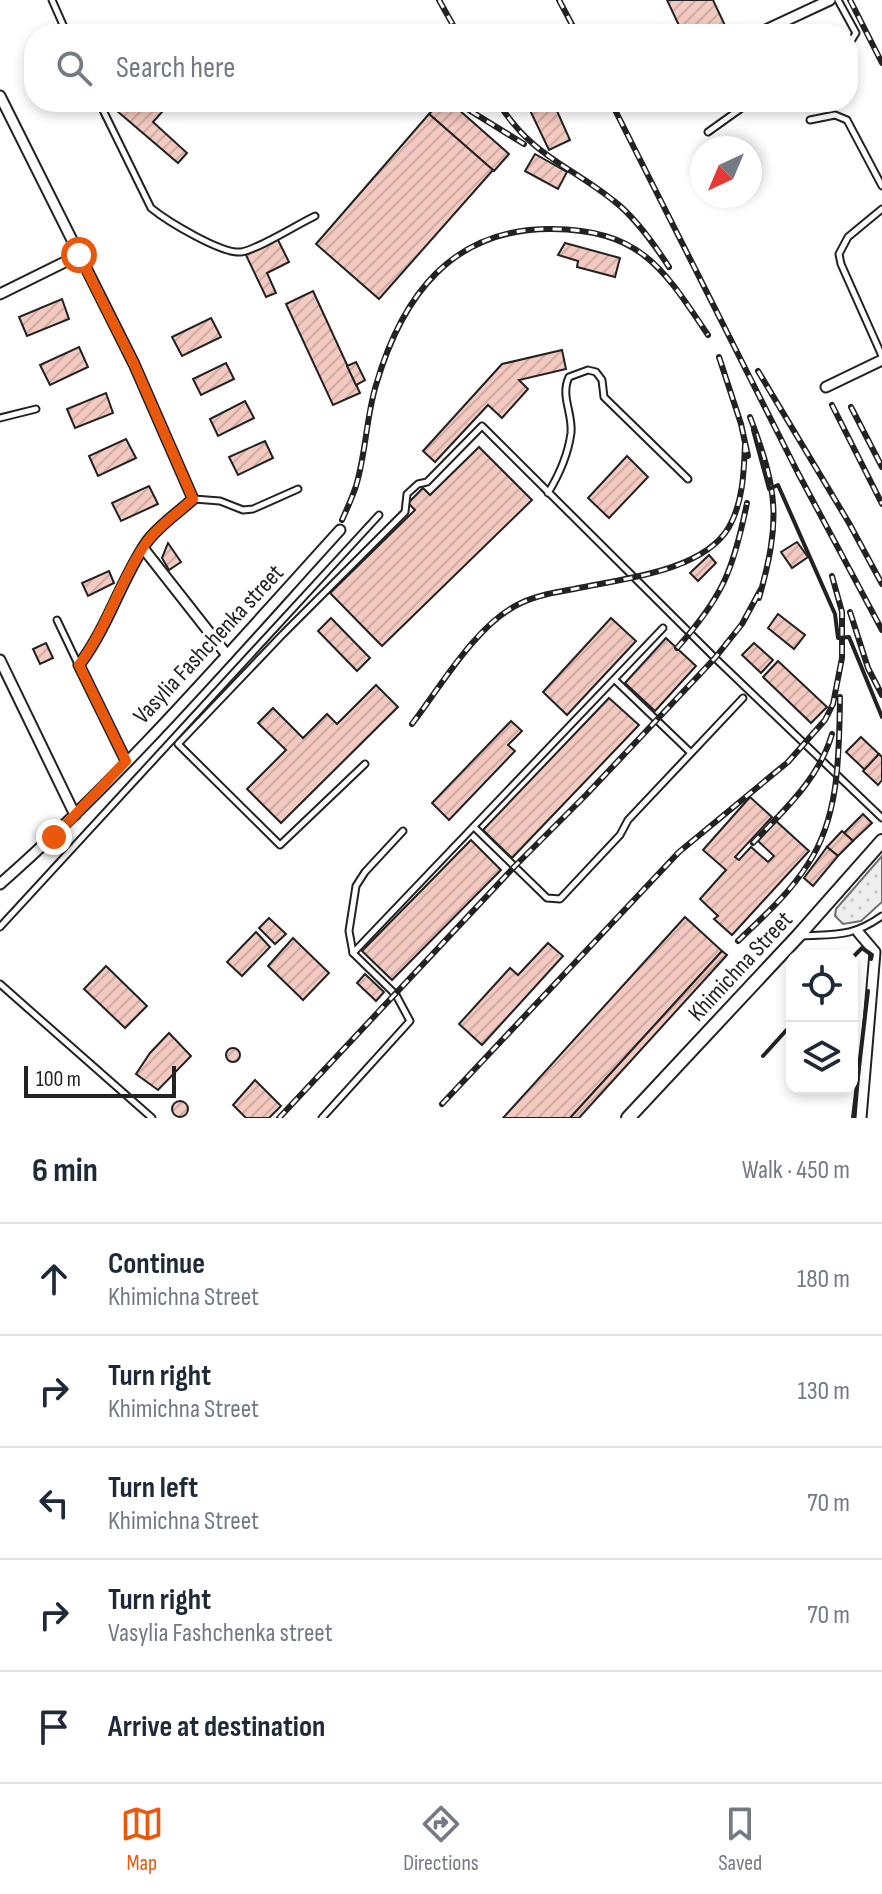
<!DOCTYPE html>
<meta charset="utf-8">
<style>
body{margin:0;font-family:"Sofia Sans Condensed",sans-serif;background:#f2f2f3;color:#1f2937}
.controls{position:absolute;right:24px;bottom:24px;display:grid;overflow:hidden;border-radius:16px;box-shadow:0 4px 12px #0003}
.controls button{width:72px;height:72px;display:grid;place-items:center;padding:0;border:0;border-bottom:2px solid #e0e1e3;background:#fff;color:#1f2937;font:40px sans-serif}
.compass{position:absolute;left:690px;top:136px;width:72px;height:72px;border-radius:50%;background:#fff;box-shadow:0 4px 12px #0003;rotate:224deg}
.scale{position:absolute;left:24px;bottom:20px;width:152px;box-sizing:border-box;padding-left:8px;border:4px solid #222;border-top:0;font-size:22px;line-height:28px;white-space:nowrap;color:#222;-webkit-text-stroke:6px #fff;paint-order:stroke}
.stop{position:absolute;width:24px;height:24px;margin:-18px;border:6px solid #ea580c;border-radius:50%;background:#fff}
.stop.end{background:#ea580c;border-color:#fff;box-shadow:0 2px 8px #0008}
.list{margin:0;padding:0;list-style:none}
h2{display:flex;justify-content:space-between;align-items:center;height:104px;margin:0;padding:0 32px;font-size:34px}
h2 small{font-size:26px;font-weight:400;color:#747a83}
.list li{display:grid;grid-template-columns:52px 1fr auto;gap:24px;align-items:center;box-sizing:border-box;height:112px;padding:0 32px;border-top:2px solid #e0e1e3}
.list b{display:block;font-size:30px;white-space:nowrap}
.list p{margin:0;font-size:26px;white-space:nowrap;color:#747a83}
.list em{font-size:26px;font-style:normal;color:#747a83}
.icon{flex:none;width:44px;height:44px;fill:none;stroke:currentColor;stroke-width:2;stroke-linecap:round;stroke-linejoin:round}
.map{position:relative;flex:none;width:882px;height:1118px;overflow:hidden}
.search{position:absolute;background:#fff;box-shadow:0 4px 12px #0003;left:24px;right:24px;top:24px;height:88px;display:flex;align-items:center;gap:20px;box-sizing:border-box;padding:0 28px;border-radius:32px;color:#747a83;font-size:30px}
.sheet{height:664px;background:#fff}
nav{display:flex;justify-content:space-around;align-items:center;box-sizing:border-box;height:112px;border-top:2px solid #e0e1e3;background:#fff;font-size:22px;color:#747a83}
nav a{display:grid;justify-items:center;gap:4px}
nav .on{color:#ea580c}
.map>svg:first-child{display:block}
.green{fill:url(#green-dots);stroke:#6f6f6f;stroke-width:2}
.building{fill:url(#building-hatch);stroke:#222;stroke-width:2}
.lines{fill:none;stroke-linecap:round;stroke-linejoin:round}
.service-casing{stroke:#222;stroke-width:9}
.minor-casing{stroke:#222;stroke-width:13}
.secondary-casing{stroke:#222;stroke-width:16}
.service{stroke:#fff;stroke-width:5}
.minor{stroke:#fff;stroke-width:9}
.secondary{stroke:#fff;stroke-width:12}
.rail-casing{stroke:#222;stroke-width:6}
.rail{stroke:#fff;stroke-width:3;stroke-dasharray:9;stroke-linecap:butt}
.wall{stroke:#222;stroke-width:4}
.route{stroke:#ea580c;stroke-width:10}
.labels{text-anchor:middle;stroke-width:6;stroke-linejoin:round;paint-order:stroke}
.street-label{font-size:24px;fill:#222;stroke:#fff}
</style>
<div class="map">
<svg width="882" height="1118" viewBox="0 0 882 1118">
<defs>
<pattern id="green-dots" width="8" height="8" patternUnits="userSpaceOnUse" patternTransform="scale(2)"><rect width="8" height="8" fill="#eee"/><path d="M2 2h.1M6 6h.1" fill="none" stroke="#ccc" stroke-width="1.8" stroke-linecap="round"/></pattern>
<pattern id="building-hatch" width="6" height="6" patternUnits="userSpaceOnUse" patternTransform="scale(2)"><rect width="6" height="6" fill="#f3c9c0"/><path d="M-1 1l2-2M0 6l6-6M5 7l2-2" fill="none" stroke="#d0aca5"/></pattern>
</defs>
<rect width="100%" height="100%" fill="#fff"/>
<path class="green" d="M 882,856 L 882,902 L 861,921 L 843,924 L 835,916 L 836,909 Z"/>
<g class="building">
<path d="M 667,0 L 713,0 L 729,34 L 683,34 Z"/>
<path d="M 113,102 L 171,102 L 153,122 L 187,153 L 178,163 L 110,105 Z"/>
<path d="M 433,102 L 450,102 L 509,154 L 494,171 L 429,114 L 432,111 L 428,108 Z"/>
<path d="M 526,102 L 553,102 L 570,140 L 549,150 Z"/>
<path d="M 429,114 L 493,170 L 379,299 L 316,244 Z"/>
<path d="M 535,154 L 567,172 L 558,189 L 525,171 Z"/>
<path d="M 277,238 L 289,262 L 267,273 L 276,293 L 266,297 L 245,253 Z"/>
<path d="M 565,243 L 620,258 L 615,277 L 577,267 L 578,261 L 558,255 Z"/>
<path d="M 313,291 L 360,393 L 333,405 L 286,304 Z"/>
<path d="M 62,299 L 69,319 L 27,336 L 19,317 Z"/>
<path d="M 211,318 L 221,337 L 182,356 L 172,337 Z"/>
<path d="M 79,347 L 88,367 L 50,385 L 40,365 Z"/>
<path d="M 562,350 L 566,369 L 519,380 L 528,389 L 502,418 L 488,405 L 435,462 L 423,451 L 502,364 Z"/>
<path d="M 356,362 L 365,380 L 356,385 L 347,366 Z"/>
<path d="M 226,363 L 234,379 L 201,395 L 193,379 Z"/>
<path d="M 106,393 L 113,413 L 75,428 L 67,409 Z"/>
<path d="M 245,401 L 254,418 L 218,436 L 210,419 Z"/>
<path d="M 126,439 L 136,458 L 98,476 L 89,456 Z"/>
<path d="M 265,441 L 273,458 L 238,475 L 229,457 Z"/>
<path d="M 479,447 L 532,500 L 382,646 L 330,593 L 415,510 L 408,503 L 423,488 L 430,495 Z"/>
<path d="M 627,456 L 648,477 L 609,518 L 588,498 Z"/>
<path d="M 149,486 L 158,504 L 121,521 L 112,503 Z"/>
<path d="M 797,542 L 808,557 L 792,568 L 781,552 Z"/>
<path d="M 168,543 L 181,562 L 169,570 L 162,558 Z"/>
<path d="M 709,555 L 716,563 L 698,581 L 690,573 Z"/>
<path d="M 109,571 L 114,583 L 88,596 L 82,583 Z"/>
<path d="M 778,614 L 805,635 L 794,649 L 768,628 Z"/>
<path d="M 331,618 L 370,658 L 357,671 L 318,631 Z"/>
<path d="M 611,618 L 636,641 L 567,715 L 543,692 Z"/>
<path d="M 666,638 L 696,666 L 655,711 L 625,683 Z"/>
<path d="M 46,643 L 53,658 L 40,664 L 33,649 Z"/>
<path d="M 754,643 L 773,660 L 761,673 L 742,655 Z"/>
<path d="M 778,661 L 827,707 L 811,723 L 763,677 Z"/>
<path d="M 376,685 L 398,707 L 281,823 L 247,789 L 286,750 L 258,723 L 273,708 L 303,738 L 327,714 L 337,724 Z"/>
<path d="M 609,698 L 639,725 L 512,858 L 483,830 Z"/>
<path d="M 511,721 L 522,731 L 508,745 L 515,751 L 449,820 L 432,803 Z"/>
<path d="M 861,737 L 879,754 L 865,770 L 846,752 Z"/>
<path d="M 879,754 L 882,757 L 882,780 L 878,785 L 863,771 Z"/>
<path d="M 750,797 L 772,817 L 735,857 L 739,860 L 751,847 L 768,862 L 774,856 L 758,841 L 776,821 L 809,851 L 732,935 L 714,919 L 718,916 L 700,899 L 726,870 L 703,850 Z"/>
<path d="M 863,814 L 872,823 L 853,841 L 844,833 Z"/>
<path d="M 842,831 L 853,841 L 838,856 L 827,847 Z"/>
<path d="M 471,840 L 501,870 L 392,980 L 362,951 Z"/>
<path d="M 827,847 L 838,856 L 813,886 L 804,878 Z"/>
<path d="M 685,917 L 722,951 L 570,1118 L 503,1118 Z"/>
<path d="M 269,918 L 286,934 L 275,944 L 259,928 Z"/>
<path d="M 256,932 L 270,947 L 242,976 L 227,962 Z"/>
<path d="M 293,938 L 329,973 L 303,1000 L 268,966 Z"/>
<path d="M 548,943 L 563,956 L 482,1045 L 459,1024 L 510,968 L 518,975 Z"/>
<path d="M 722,951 L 727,955 L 579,1118 L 570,1118 Z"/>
<path d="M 106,966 L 147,1006 L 125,1028 L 84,989 Z"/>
<path d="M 365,974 L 384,992 L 376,1001 L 357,983 Z"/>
<path d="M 169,1033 L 191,1056 L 158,1090 L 136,1074 L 150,1053 Z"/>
<circle cx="233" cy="1055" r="7"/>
<path d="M 255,1080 L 281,1106 L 269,1118 L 246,1118 L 233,1105 Z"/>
<circle cx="180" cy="1109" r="8"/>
</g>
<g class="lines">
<g class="service-casing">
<g id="service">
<path d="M 52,0 L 67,34"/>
<path d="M 838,0 L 856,33 L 848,46"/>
<path d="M 99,102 L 151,208 C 167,221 221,254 241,252 C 257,250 298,224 315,216"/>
<path d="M 810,120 L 835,115 L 847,120 L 882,186"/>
<path d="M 708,132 L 750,102"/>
<path d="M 882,209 L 848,237 L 839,254 L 841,264 L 882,356"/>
<path d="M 0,418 L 36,409"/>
<path d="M 548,493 C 559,475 568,455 571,433 C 573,413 560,396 569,377 L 588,370 L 596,372 L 602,380 L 604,397 L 688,479"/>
<path d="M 194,499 L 220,501 L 243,510 L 253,509 L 298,489"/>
<path d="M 57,620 L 78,664"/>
<path d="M 615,680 L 691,753"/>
<path d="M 365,764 L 280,845 L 178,744 L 283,634 L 405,512 L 407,494 L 418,484 L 427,482 L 482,426 L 715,658 L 882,818"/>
<path d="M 474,827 L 547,898 L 560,899 L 620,835 L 628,820 L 743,698"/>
<path d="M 0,927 L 379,515"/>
<path d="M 803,936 C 837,934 852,937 882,916"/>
<path d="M 353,953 L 663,628"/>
<path d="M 0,984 L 152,1118"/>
<path d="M 322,1118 L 410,1021 L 396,995 L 353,953 L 349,931 L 356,886 L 365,872 L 403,831"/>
</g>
</g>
<g class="minor-casing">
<g id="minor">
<path d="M 757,34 L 830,0"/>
<path d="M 0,96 L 134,364 L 193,499 C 178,513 158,526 146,543 C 120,582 108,627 79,665 L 126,761"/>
<path d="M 0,294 L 79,255"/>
<path d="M 826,387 L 882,360"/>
<path d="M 143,548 L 227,655"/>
<path d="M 0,660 L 75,815"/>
<path d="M 0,884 C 121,778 231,650 340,530"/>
<path d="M 858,932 L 875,952 L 861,1118"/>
</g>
</g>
<g class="secondary-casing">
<path id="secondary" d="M 628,1118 L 798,936 L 882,841"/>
</g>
<use href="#service" class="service"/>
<use href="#minor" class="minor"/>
<use href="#secondary" class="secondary"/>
<g class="rail-casing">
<g id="rail">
<path d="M 439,0 L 458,34"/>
<path d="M 559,0 L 577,34"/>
<path d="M 850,0 L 882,63"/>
<path d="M 348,29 L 355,34"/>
<path d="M 456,102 L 524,144"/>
<path d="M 498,102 C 530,155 569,165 614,201 C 635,217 654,244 669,267"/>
<path d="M 611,102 L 798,473 L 882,630"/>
<path d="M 719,357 L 741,424 L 748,456"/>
<path d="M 758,371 L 849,523 L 882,584"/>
<path d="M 832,405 L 882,504"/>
<path d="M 851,407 L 882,467"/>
<path d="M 750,417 C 778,491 781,520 759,598"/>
<path d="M 342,520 C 347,509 352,498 356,486 C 366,453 366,418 376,385 C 402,296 452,228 552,229 C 641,230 663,268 708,335"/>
<path d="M 850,612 L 868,668 L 882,695"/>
<path d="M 677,648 C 723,596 733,571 747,503"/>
<path d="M 412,724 C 441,686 477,623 521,603 C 538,595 557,592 574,589 C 620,579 703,572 729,527 C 743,502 744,472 745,444"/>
<path d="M 753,843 C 784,810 819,779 832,734"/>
<path d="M 738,941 C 763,917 789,894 808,864 C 840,816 839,752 840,697"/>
<path d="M 442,1104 L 679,852 L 788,762 L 825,720 L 833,704 L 842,658 L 842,612 L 832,576"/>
<path d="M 279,1118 L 515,866 L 586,795 L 715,658 L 742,624 L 761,589"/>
</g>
</g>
<use href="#rail" class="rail"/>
<g class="wall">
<path d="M 753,430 L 769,489 L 778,485 L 835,614 L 838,638 L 849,637 L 882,717"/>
<path d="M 852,958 L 862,948 L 872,955 L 871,959"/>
<path d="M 763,1056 L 792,1024"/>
<path d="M 853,1118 L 868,991"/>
</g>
</g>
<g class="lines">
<path class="route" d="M 54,837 L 126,761 L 79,665 C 108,626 119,582 146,543 C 158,526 178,513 193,499 L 134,364 L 79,255"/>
</g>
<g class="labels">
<g class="street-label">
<text transform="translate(208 644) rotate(-47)" y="8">Vasylia Fashchenka street</text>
<text transform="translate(740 966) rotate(-47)" y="8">Khimichna Street</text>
</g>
</g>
</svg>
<div class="controls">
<button><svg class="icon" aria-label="locate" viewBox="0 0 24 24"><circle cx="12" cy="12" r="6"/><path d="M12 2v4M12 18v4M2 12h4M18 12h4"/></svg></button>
<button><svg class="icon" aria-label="layers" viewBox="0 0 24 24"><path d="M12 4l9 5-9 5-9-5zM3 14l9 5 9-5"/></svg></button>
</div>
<svg class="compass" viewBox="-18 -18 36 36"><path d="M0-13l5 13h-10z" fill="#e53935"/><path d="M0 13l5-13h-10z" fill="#747a83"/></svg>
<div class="scale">100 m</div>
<div class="stop" style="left:79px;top:255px"></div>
<div class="stop end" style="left:54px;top:837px"></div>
<div class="search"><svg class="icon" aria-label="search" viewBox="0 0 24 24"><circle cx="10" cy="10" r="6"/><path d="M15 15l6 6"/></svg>Search here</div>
</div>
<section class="sheet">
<h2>6 min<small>Walk · 450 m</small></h2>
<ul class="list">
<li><svg class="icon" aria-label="ahead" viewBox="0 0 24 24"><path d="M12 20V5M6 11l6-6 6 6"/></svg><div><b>Continue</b><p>Khimichna Street</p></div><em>180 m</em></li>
<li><svg class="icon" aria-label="right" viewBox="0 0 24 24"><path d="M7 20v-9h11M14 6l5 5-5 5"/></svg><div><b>Turn right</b><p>Khimichna Street</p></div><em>130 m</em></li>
<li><svg class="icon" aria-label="left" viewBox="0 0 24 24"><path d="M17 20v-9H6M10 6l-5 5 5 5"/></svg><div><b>Turn left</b><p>Khimichna Street</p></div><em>70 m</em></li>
<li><svg class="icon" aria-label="right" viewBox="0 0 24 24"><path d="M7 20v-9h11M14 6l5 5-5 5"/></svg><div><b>Turn right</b><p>Vasylia Fashchenka street</p></div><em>70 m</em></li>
<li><svg class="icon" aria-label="arrive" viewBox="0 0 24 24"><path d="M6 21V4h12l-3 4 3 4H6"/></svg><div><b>Arrive at destination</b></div></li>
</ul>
</section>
<nav>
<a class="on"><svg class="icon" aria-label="map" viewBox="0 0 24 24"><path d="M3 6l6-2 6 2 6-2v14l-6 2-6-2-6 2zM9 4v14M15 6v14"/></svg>Map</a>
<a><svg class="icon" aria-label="directions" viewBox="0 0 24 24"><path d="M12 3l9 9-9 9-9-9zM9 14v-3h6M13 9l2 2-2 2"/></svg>Directions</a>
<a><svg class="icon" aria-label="saved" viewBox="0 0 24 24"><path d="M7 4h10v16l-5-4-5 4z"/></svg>Saved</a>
</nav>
